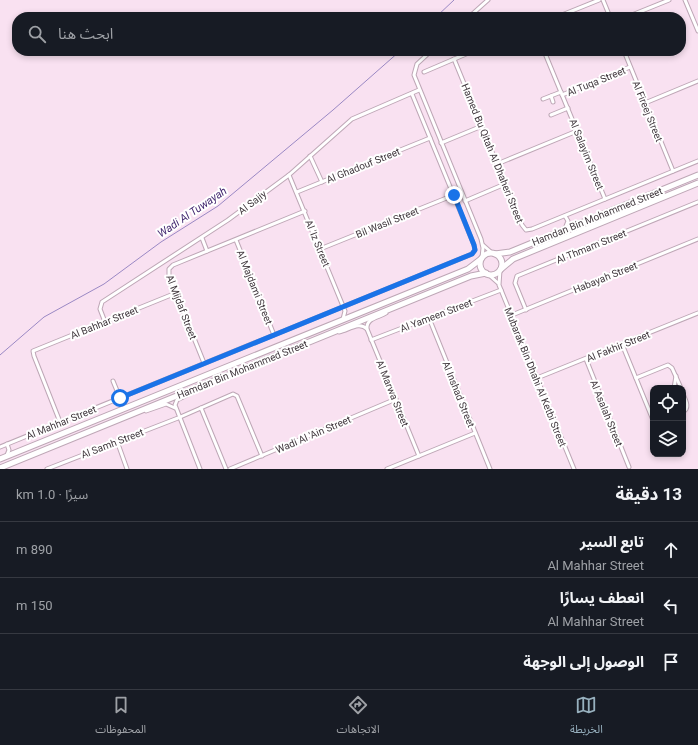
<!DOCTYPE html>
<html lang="ar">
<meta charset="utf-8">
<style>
body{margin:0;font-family:Roboto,"Noto Sans Arabic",sans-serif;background:#20242c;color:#f1f3f6;direction:rtl}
.controls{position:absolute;right:12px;bottom:12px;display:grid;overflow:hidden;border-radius:8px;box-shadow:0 2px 6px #0003}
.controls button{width:36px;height:36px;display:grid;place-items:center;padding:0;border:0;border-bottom:1px solid #363941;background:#171b24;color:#f1f3f6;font:20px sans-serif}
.stop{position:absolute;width:12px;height:12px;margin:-9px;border:3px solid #1a73e8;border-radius:50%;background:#fff}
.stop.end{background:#1a73e8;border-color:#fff;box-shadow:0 1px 4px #0008}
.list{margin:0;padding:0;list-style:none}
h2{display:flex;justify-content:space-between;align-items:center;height:52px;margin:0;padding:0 16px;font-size:17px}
h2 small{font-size:13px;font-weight:400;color:#9ea1a6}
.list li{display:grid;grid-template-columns:26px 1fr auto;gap:12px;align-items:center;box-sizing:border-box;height:56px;padding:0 16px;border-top:1px solid #363941}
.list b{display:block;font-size:15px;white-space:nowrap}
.list p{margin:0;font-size:13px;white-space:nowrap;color:#9ea1a6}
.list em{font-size:13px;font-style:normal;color:#9ea1a6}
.icon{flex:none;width:22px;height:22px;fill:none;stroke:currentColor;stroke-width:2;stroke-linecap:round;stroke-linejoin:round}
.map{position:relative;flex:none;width:698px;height:469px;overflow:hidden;direction:ltr}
.search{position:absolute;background:#171b24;box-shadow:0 2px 6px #0003;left:12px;right:12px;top:12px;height:44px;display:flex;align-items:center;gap:10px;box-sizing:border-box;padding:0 14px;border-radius:16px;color:#9ea1a6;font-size:15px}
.sheet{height:220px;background:#171b24}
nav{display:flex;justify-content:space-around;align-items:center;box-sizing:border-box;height:56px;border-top:1px solid #363941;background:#171b24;font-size:11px;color:#9ea1a6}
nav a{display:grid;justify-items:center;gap:2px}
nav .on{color:#97b0be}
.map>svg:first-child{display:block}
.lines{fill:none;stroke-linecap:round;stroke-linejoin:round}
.stream{stroke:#9a88c4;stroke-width:1}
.minor-casing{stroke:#bea7b6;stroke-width:5}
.primary-casing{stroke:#bea7b6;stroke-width:7}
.minor{stroke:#fff;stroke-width:3}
.primary{stroke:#fff;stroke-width:5}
.route{stroke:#1a73e8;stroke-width:5}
.labels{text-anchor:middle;stroke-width:4;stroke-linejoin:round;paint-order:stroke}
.street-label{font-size:10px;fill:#41383e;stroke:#fff}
.water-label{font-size:11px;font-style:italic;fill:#432870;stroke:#fff}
</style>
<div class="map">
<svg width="698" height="469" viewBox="0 0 698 469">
<rect width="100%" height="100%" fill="#f9e1f1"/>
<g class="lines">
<g class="stream">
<path d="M 436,17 L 454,0"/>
<path d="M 0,355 L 44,317 L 104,284 L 161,242 L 218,206 L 333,110 L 400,51"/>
</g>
<g class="minor-casing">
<g id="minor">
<path d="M 603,0 L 610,17"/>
<path d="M 685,0 L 698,31"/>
<path d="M 469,17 L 488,0"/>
<path d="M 557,17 L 599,0"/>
<path d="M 627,17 L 669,0"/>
<path d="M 431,51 L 417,64 L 414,75 L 481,239 L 483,248 L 482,258"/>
<path d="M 544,51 L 605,199"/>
<path d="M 624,51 L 673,171"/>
<path d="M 454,59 L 522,225 L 526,230 L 532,229 L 698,161"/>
<path d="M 424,72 L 473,51"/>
<path d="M 562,95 L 630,67"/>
<path d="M 551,96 L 553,102"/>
<path d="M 543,99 L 561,92"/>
<path d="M 645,103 L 698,81"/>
<path d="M 551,115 L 568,108"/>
<path d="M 441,143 L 482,126"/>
<path d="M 310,156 L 322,182"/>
<path d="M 497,164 L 577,131"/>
<path d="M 289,175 L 345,311 L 343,319"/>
<path d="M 297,192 L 430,138"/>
<path d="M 465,201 L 505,184"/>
<path d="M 565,229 L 568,221 L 565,216"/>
<path d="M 202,238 L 207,251"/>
<path d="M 236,240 L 274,335"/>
<path d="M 483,245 L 492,253"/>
<path d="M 320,249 L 454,195"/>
<path d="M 500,270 L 499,285 L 574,469"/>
<path d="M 489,275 L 498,283"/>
<path d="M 526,310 L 515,283 L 517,276 L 698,202"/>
<path d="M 386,313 C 378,318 366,318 367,329 L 419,456"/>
<path d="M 512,315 L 698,239"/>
<path d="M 429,318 L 490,469"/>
<path d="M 105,322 L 100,309 L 102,302 L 228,220 L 289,175 L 352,119 L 419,90"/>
<path d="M 339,332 C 349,330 359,321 367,329"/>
<path d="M 371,340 L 501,290"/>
<path d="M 622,344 L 653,420"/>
<path d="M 586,359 L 629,467"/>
<path d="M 204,363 L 169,276 L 169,269 L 173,265 L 305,211"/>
<path d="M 537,378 L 698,313"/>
<path d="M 636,378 L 668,365 L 672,368 L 681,388"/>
<path d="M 113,381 L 120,398"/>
<path d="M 674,388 L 676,376"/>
<path d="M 195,391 L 177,400 L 175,405 L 200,469"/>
<path d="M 683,394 C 686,401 690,408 683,412"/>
<path d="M 201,408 L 226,469"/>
<path d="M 146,411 L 166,404 L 175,408"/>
<path d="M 60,422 L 34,356 L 33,351 L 176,293"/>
<path d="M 117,441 L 127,469"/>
<path d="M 7,444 L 9,450 L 7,455"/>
<path d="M 0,447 L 472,254 L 475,250 L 474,245 L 412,94"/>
<path d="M 47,469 L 178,418 L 233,394 L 237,396 L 262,456"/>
<path d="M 230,469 L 396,399"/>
<path d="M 387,469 L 475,433"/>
</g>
</g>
<g class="primary-casing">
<g id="primary">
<circle cx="491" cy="264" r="11"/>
<path d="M 495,254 L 510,252 L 698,175"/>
<path d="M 501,269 L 513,259 L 698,183"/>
<path d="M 0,459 L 468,269 L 481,259"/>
<path d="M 0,468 L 471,276 L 486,273"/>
</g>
</g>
<use href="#minor" class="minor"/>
<use href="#primary" class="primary"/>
</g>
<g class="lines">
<path class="route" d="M 120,398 L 472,254 L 475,250 L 474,245 L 454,195"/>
</g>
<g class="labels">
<g class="street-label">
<text transform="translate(596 81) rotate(-22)" y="4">Al Tuqa Street</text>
<text transform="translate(648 111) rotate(68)" y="4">Al Fireej Street</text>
<text transform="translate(493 153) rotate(68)" y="4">Hamed Bu Qitah Al Dhaheri Street</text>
<text transform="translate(587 154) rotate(68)" y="4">Al Salayim Street</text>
<text transform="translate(363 165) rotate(-22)" y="4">Al Ghadouf Street</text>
<text transform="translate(252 202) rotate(-37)" y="4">Al Sajiy</text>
<text transform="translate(597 216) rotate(-22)" y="4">Hamdan Bin Mohammed Street</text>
<text transform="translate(387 222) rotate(-22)" y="4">Bil Wasil Street</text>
<text transform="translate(318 243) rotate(68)" y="4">Al 'Iz Street</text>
<text transform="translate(591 246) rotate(-22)" y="4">Al Thmam Street</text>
<text transform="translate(605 277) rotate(-22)" y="4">Habayah Street</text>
<text transform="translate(255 287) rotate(68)" y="4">Al Majdami Street</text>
<text transform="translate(182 307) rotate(69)" y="4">Al Mijdaf Street</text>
<text transform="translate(436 315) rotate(-21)" y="4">Al Yameen Street</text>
<text transform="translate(104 322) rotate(-22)" y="4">Al Bahhar Street</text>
<text transform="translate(618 346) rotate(-22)" y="4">Al Fakhir Street</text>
<text transform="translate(242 369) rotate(-22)" y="4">Hamdan Bin Mohammed Street</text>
<text transform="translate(536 377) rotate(68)" y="4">Mubarak Bin Dhahi Al Ketbi Street</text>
<text transform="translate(393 393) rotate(68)" y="4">Al Marwa Street</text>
<text transform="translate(459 394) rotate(68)" y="4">Al Inshad Street</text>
<text transform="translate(607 413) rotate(68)" y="4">Al Asalah Street</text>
<text transform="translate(61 422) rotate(-22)" y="4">Al Mahhar Street</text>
<text transform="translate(313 434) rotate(-23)" y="4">Wadi Al 'Ain Street</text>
<text transform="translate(112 443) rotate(-21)" y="4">Al Samh Street</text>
</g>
<g class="water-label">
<text transform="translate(192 212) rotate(-34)" y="4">Wadi Al Tuwayah</text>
</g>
</g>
</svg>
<div class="controls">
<button><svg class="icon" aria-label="locate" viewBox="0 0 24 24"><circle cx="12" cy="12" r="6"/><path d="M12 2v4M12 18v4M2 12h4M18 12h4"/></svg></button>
<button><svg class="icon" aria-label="layers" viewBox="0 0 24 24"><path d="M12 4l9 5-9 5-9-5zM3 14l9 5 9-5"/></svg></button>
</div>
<div class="stop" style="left:120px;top:398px"></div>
<div class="stop end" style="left:454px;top:195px"></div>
<div class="search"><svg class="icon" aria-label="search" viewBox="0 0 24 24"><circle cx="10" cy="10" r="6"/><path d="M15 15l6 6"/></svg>ابحث هنا</div>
</div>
<section class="sheet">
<h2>13 دقيقة<small>سيرًا · 1.0 km</small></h2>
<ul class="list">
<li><svg class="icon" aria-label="ahead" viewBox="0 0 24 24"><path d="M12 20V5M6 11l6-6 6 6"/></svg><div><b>تابع السير</b><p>Al Mahhar Street</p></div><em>890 m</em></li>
<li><svg class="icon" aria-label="left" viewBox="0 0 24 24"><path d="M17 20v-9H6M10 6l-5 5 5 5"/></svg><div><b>انعطف يسارًا</b><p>Al Mahhar Street</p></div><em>150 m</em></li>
<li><svg class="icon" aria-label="arrive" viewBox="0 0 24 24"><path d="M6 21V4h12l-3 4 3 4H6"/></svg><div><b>الوصول إلى الوجهة</b></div></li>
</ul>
</section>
<nav>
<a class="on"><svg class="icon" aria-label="map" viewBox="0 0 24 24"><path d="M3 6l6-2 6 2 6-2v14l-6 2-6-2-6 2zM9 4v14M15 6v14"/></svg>الخريطة</a>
<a><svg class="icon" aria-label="directions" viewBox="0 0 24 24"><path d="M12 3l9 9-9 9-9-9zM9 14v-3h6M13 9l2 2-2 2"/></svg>الاتجاهات</a>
<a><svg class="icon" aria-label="saved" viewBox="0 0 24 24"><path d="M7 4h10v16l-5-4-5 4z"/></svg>المحفوظات</a>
</nav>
